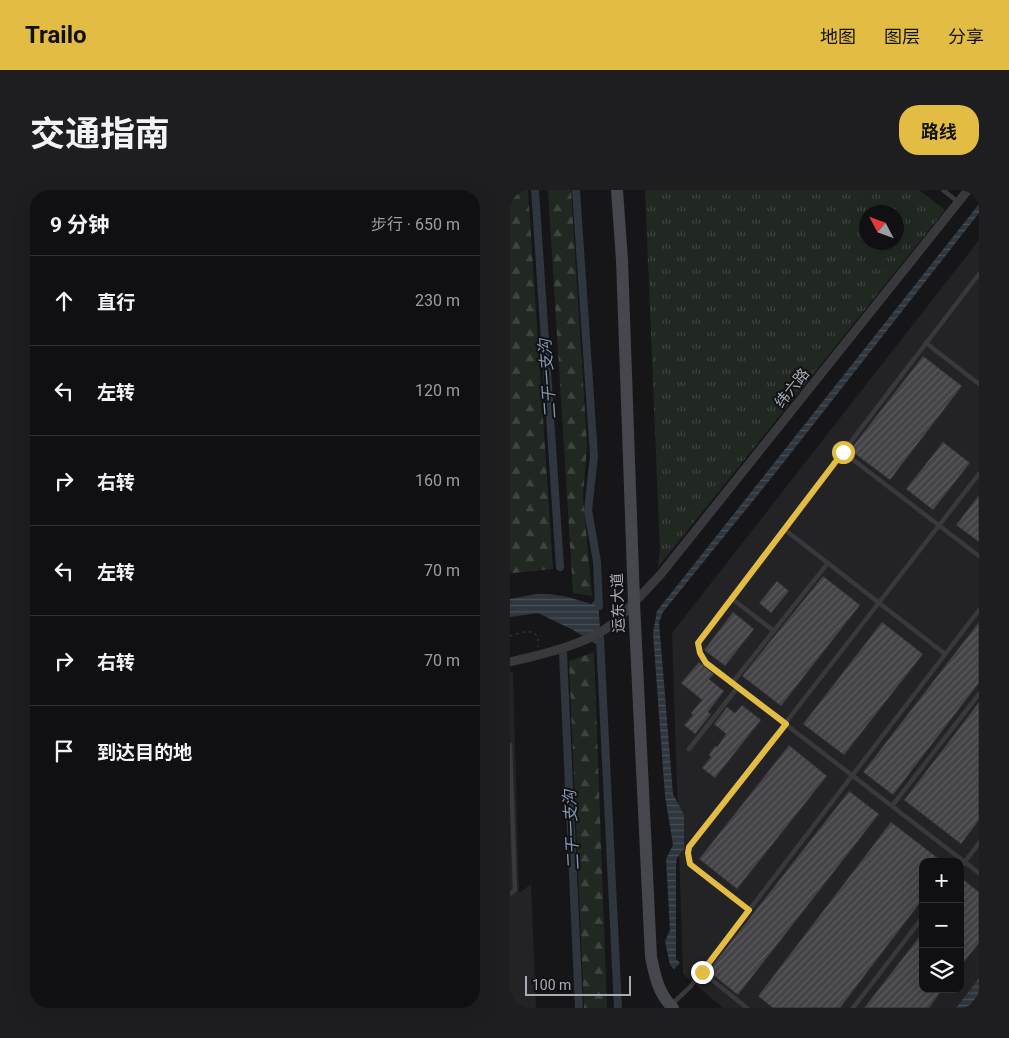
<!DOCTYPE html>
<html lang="zh">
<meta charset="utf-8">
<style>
body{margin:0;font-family:Roboto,"Noto Sans SC",sans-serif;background:#1e1e20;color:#f1f3f6}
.controls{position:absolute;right:15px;bottom:15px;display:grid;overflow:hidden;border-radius:10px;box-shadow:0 5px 20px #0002}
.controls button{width:45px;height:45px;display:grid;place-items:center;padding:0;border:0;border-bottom:1px solid #303032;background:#101012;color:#f1f3f6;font:25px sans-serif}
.compass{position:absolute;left:349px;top:15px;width:45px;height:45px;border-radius:50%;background:#101012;box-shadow:0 5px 20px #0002;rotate:311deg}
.scale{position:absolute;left:15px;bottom:12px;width:106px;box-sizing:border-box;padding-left:5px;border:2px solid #a9acb7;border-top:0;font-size:14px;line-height:18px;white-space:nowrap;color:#a9acb7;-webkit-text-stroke:4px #111113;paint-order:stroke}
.stop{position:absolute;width:15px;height:15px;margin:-11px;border:4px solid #e3bd43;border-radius:50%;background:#fff}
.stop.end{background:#e3bd43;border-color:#fff;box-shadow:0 1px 5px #0008}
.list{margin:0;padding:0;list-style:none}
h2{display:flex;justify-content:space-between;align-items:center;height:65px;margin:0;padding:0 20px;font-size:21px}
h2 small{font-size:16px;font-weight:400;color:#9c9d9f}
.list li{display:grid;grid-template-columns:32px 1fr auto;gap:15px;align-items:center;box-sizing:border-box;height:90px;padding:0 20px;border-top:1px solid #303032}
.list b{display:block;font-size:19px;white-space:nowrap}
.list em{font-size:16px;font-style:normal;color:#9c9d9f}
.icon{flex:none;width:28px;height:28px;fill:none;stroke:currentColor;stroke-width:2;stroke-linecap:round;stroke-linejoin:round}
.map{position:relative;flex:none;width:469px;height:818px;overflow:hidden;border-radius:20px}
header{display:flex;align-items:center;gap:30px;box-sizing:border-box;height:70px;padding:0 25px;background:#e3bd43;color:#111}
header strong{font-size:24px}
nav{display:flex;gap:28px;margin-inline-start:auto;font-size:18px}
.intro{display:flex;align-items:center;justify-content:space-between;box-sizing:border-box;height:120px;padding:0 30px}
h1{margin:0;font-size:35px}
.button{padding:12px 22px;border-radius:20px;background:#e3bd43;color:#111;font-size:18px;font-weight:700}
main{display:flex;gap:30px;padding:0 30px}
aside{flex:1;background:#101012;border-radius:20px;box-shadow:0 5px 20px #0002}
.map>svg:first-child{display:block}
.built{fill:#232225;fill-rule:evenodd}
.grass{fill:url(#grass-tufts);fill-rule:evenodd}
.forest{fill:url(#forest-firs)}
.water{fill:url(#water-rules)}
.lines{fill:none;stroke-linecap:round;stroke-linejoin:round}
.canal{stroke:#2f363d;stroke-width:8}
.building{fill:url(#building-hatch);stroke:#313034}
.path{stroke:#3e3f44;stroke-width:1;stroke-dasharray:2.5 4;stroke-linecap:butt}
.lane{stroke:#38383d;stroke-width:4.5}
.street{stroke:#38383d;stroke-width:9}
.secondary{stroke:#46474c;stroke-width:12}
.route{stroke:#e3bd43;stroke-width:6}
.labels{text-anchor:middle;stroke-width:4;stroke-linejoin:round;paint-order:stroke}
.street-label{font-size:15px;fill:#a9acb7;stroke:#111113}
.water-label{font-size:16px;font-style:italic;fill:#8396af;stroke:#111113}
</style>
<header>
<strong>Trailo</strong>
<nav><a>地图</a><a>图层</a><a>分享</a></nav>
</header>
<div class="intro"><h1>交通指南</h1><a class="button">路线</a></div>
<main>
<aside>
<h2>9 分钟<small>步行 · 650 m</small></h2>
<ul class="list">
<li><svg class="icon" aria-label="ahead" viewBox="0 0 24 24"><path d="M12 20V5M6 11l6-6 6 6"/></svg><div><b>直行</b></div><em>230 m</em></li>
<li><svg class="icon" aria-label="left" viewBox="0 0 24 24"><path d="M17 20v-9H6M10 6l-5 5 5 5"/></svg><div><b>左转</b></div><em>120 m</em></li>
<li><svg class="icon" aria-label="right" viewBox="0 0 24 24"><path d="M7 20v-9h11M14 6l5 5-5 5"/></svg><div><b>右转</b></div><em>160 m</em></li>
<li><svg class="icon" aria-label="left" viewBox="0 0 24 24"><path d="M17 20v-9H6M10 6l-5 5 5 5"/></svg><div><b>左转</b></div><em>70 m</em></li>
<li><svg class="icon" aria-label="right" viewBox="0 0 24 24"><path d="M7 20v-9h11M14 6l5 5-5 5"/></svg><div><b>右转</b></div><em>70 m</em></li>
<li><svg class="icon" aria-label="arrive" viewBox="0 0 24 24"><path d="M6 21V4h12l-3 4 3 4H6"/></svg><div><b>到达目的地</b></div></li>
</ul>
</aside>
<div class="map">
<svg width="469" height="818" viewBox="0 0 469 818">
<defs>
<pattern id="grass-tufts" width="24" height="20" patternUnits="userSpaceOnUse" patternTransform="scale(1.25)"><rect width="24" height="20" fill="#212822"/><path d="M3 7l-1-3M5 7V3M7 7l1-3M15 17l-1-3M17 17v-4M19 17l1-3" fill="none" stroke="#3e4440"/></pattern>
<pattern id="forest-firs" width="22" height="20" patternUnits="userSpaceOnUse" patternTransform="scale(1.25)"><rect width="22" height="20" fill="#212822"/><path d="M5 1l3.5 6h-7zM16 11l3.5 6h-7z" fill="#3e4440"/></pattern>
<pattern id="water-rules" width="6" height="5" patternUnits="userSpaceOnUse" patternTransform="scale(1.25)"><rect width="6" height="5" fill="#2f363d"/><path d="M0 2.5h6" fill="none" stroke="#4a5057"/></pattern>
<pattern id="building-hatch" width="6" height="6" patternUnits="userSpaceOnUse" patternTransform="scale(1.25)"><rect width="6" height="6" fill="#434348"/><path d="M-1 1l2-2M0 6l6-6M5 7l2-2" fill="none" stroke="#5b5b60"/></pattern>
</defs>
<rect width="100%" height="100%" fill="#161618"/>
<g class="built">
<path d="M 469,50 L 469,789 L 446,818 L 213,818 L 173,784 L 162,443 ZM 413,672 L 450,672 L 450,799 L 413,799 Z"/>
<path d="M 0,482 L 3,482 L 9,703 L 21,694 L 26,818 L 0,818 Z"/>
</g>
<path class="grass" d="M 135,0 L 409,0 L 435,20 L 148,377 L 150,361 ZM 357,22 L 387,22 L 387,52 L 357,52 Z"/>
<g class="forest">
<path d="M 0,0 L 18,0 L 43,379 L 3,383 L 0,381 Z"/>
<path d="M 38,0 L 61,0 L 77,255 L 73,306 L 82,406 L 63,403 Z"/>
<path d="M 84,462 L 97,816 L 96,818 L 74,818 L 59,471 Z"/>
</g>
<g class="water">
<path d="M 469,14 L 469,23 L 263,286 L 153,422 L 149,432 L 163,604 L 174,625 L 174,659 L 167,668 L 166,675 L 166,769 L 170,773 L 164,779 L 160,775 L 155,751 L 160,740 L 156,669 L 163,655 L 155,606 L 143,443 L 147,421 Z"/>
<path d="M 26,404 L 39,404 L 58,407 L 81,414 L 88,407 L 91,457 L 63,440 L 28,423 L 0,427 L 0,409 Z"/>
<path d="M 469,788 L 469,804 L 458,818 L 446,818 Z"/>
</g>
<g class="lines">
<g class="canal">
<path d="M 25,0 L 50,377"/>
<path d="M 66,0 L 84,266 L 78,320 L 87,372 L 89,416"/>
<path d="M 90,448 L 108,818"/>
<path d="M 53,463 L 69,818"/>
</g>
</g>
<g class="building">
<path d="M 413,166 L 452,196 L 380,290 L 340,260 Z"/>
<path d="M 433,252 L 460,273 L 423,320 L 396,299 Z"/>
<path d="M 469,305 L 469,352 L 446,335 Z"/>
<path d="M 313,386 L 350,415 L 271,516 L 232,486 Z"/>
<path d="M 267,391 L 279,401 L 261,423 L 249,413 Z"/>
<path d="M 223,422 L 244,439 L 215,476 L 194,460 Z"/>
<path d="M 372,432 L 413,464 L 334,565 L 293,534 Z"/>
<path d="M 469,432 L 469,493 L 383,605 L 353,582 Z"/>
<path d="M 189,472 L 204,484 L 199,489 L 214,501 L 198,522 L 201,524 L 185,544 L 174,535 L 183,525 L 181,523 L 192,510 L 171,493 Z"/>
<path d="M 469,512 L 469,630 L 451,654 L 394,610 Z"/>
<path d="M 232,515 L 251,530 L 205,588 L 192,578 L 201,567 L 199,565 L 205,556 L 207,557 L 216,544 L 204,534 L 217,517 L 225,523 Z"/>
<path d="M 279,555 L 317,586 L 227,699 L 189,669 Z"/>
<path d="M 339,601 L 369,624 L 228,805 L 198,781 Z"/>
<path d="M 381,632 L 433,672 L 413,672 L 413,709 L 330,818 L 263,818 L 248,806 Z"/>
<path d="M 454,690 L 469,702 L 469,753 L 450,777 L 450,694 Z"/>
<path d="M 413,742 L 413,799 L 433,799 L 419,818 L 354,818 Z"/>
</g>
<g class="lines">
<path class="path" d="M 0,446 L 13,442 L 23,442 L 28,447 L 28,457"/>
<g class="lane">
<path d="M 433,0 L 448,12"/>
<path d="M 469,84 L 187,453 L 190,463 L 196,473 L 469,683"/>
<path d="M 416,153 L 469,194"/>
<path d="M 333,262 L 469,366"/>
<path d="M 274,339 L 435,464"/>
<path d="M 221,408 L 264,441"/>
<path d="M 222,493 L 318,373"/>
<path d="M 0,555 L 5,700 L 0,704"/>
<path d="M 179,559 L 228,497"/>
<path d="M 382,616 L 469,504"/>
<path d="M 450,678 L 469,653"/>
<path d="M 239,720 L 180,674 L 178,669 L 179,657 L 469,284"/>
<path d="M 192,782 L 237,818"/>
<path d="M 161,815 L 181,796 L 469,420"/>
<path d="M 343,818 L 413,727"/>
</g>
<path class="street" d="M 0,472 C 29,465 79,454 102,434 C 119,419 135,401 151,384 L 458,0"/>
<path class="secondary" d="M 107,0 L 112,70 L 124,412 L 141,767 C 145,786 148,803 163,818"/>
</g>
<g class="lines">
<path class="route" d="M 192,782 L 239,720 L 180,674 L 178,663 L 179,657 L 276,534 L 196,473 L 190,463 L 188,453 L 333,262"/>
</g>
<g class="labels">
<g class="street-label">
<text transform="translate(282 198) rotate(-51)" y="5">纬六路</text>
<text transform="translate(108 413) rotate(-92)" y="5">运东大道</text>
</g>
<g class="water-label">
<text transform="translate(37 189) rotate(-94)" y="6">二干一支沟</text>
<text transform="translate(61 640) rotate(-93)" y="6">二干一支沟</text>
</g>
</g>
</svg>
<div class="controls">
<button>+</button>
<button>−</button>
<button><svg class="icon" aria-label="layers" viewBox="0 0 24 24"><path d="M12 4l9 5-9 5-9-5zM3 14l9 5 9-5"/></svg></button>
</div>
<svg class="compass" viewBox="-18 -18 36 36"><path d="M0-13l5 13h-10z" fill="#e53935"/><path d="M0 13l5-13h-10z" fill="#9c9d9f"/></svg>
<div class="scale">100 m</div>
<div class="stop" style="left:333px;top:262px"></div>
<div class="stop end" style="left:192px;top:782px"></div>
</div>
</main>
